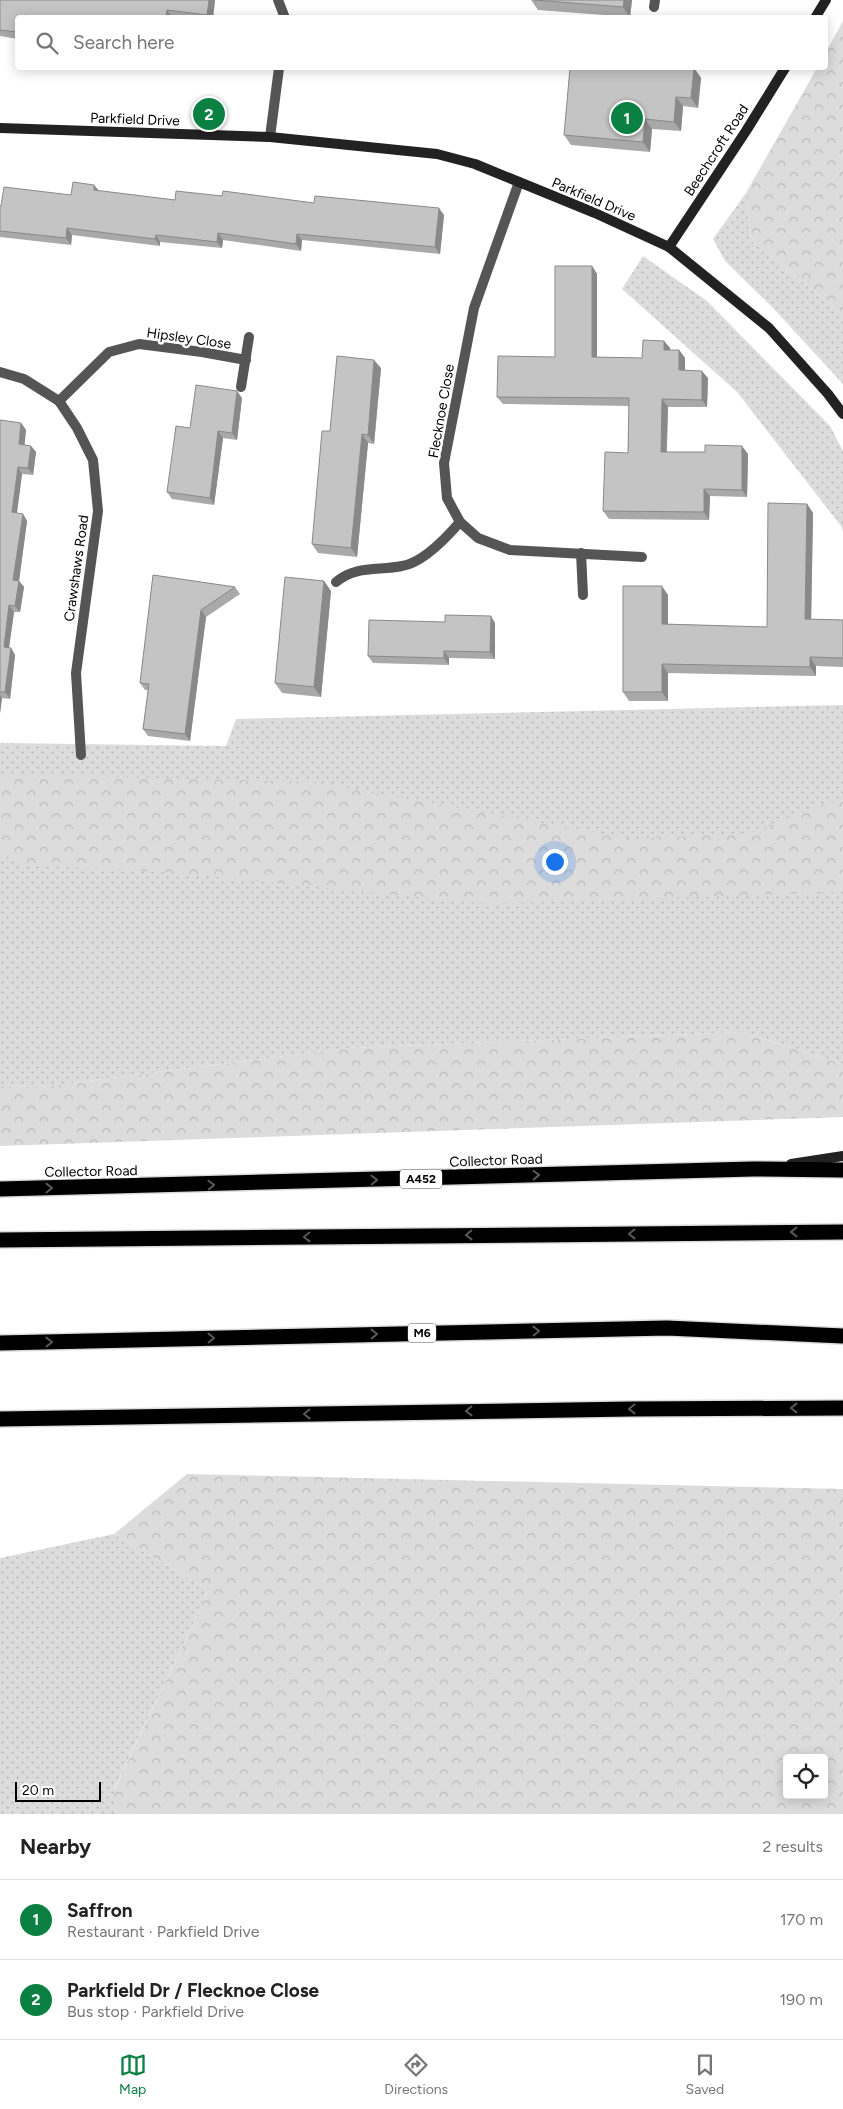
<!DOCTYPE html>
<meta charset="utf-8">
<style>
body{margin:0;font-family:Figtree,sans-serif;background:#f6f6f6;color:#222}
.controls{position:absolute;right:15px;bottom:15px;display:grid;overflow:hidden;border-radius:5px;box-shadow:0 2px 12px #0003}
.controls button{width:45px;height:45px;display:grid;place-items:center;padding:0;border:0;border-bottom:1px solid #e0e0e0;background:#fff;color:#222;font:25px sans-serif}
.scale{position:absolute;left:15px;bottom:12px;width:86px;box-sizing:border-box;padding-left:5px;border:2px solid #000;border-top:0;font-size:14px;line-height:18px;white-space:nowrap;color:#000;-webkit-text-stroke:4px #fff;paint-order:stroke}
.you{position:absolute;left:554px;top:861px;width:18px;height:18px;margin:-12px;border:4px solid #fff;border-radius:50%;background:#1a73e8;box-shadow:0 0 0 8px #1a73e833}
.badge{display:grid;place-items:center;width:32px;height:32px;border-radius:50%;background:#0b8043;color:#fff;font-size:16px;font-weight:700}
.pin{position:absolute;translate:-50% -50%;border:2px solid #fff;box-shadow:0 1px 5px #0006}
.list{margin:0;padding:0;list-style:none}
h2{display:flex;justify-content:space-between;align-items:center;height:65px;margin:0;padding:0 20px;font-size:21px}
h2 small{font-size:16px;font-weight:400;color:#767676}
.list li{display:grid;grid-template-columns:32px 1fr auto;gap:15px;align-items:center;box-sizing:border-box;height:80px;padding:0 20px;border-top:1px solid #e0e0e0}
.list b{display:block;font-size:19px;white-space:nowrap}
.list p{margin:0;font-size:16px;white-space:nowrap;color:#767676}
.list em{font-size:16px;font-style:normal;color:#767676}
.icon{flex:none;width:28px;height:28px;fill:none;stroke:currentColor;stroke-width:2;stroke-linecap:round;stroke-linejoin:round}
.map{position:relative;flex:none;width:843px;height:1814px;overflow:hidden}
.search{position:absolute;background:#fff;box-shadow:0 2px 12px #0003;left:15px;right:15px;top:15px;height:55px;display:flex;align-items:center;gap:12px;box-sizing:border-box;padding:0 18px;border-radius:5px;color:#767676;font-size:19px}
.sheet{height:225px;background:#fff}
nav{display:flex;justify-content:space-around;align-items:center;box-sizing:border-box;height:70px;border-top:1px solid #e0e0e0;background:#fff;font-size:14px;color:#767676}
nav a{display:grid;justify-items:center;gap:2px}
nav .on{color:#0b8043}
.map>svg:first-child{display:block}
.grass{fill:url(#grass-dots)}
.forest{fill:url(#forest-crowns);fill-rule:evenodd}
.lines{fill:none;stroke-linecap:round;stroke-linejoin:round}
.highway-casing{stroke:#dbdbdb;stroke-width:18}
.lane{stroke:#555;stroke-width:10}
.street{stroke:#555;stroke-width:10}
.secondary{stroke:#222;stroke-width:10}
.highway{stroke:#000;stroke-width:15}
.wall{fill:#a9a9a9}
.shaded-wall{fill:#898989}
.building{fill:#c4c4c4;stroke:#898989}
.oneway{stroke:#595959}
.labels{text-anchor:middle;stroke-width:5;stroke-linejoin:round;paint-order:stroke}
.shield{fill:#fff;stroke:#4c4c4c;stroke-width:1}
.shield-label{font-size:12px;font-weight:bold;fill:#000}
.street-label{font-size:14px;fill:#000;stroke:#fff}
</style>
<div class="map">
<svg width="843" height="1814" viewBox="0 0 843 1814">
<defs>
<pattern id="grass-dots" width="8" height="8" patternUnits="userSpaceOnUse" patternTransform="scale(1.25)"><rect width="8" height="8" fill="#dcdcdc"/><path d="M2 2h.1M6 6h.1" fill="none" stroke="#bbb" stroke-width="1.8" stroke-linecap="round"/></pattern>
<pattern id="forest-crowns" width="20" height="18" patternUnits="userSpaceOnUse" patternTransform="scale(1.25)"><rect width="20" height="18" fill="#dcdcdc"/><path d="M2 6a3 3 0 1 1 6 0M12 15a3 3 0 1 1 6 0" fill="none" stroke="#bbb"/></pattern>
</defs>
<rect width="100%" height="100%" fill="#fff"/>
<g class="grass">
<path d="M 746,193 L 751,241 L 843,314 L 843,384 L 773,308 L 725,261 L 713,239 Z"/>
<path d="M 643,256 L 707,301 L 830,426 L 843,451 L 843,532 L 841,526 L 737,392 L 622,289 Z"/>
<path d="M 843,705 L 843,1064 L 742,1032 L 349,1048 L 40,1087 L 0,1086 L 0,743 L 226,746 L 236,719 Z"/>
<path d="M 114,1534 L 209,1590 L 114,1789 L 114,1814 L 0,1814 L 0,1558 Z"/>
</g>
<g class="forest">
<path d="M 843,21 L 843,314 L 751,241 L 746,193 L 817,68 L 826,68 L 826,52 Z"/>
<path d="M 0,774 L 313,782 L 631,839 L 750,833 L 824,804 L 843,801 L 843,892 L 488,904 L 177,873 L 19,864 L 0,852 Z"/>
<path d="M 742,1032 L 843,1064 L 843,1117 L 0,1146 L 0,1086 L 40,1087 L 349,1048 Z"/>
<path d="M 187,1474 L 843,1489 L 843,1814 L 114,1814 L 114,1790 L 209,1590 L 114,1534 ZM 787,1758 L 824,1758 L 824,1795 L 787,1795 Z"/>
</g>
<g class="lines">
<g class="highway-casing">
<g id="highway">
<path d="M 0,1189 L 753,1169 L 843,1170"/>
<path d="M 0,1240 L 843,1232"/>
<path d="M 0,1343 L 667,1328 L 843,1336"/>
<path d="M 0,1419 L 631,1409 L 843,1408"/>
</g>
</g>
<g class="lane">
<path d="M 654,7 L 655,0"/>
<path d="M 336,582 C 356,565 379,571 402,566 C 422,563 447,537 460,522"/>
</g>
<g class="street">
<path d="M 278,0 L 285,18"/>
<path d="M 270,137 L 279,68"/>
<path d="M 519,182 L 474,308 L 444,463 L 447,498 L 460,522 L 478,538 L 510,550 L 642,557"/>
<path d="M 0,372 L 24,379 L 59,401 L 77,428 L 93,460 L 98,511 L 76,673 L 81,755"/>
<path d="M 241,387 L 249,337"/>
<path d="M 59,401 L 109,352 L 139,344 L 202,352 L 246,360"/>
<path d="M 581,553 L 583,595"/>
</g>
<g class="secondary">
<path d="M 815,18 L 826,0"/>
<path d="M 0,128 L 270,137 L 437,154 L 475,164 L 595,213 L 669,247 L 769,328 L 828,394 L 843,414"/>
<path d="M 669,247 L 746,131 L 785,68"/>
<path d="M 791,1164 L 843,1156"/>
</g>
<use href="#highway" class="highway"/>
</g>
<g class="wall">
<path d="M 0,0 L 215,0 L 213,18 L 18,18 L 18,39 L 0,36 Z"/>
<path d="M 531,0 L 632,0 L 630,17 L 538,10 Z"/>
<path d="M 694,68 L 701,78 L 698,108 L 683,106 L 681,131 L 652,129 L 650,152 L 571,145 L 564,135 Z"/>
<path d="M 94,185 L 99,191 L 175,200 L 222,196 L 314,203 L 444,215 L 440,254 L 302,240 L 301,251 L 223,240 L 222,248 L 160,242 L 160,246 L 72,235 L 71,245 L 0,237 L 0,206 L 71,195 Z"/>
<path d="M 592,266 L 597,274 L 597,357 L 642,358 L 664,341 L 670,348 L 670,350 L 679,350 L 685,358 L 685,370 L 708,378 L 707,407 L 668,407 L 667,452 L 748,454 L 747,497 L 710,496 L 709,520 L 609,519 L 603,511 L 628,453 L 629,406 L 503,404 L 497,397 L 555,357 Z"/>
<path d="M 381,368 L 374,444 L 368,443 L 357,557 L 318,553 L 312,544 L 330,431 Z"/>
<path d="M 242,398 L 237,440 L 223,438 L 214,505 L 172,499 L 167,492 Z"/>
<path d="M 0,420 L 21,423 L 26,430 L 24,445 L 31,446 L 36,452 L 33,475 L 22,474 L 17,513 L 23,514 L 27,521 L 19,581 L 24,587 L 20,612 L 14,612 L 9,648 L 11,648 L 15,655 L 10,699 L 2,698 L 0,713 Z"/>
<path d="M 807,504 L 813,513 L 811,619 L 843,620 L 843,667 L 816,666 L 816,676 L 668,673 L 668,701 L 629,701 L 623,692 L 668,595 L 668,624 L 767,627 Z"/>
<path d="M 153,575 L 235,587 L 240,594 L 206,617 L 190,741 L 148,736 L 143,729 L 148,690 L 145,690 L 140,683 Z"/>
<path d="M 324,581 L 331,591 L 321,697 L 282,693 L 275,683 Z"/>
<path d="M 445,622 L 495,623 L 495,659 L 449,658 L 449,665 L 373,663 L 368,656 Z"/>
</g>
<g class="shaded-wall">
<path d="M 209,0 L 215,0 L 213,18 L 209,18 L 207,15 Z"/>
<path d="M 624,0 L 632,0 L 630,17 L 623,7 Z"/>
<path d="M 167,10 L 172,17 L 172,18 L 166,18 Z"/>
<path d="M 694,68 L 701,78 L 698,108 L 691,98 Z"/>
<path d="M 676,97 L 683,106 L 681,131 L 674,122 Z"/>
<path d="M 645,119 L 652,129 L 650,152 L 643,142 Z"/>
<path d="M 94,185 L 99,191 L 94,190 Z"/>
<path d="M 439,208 L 444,215 L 440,254 L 435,247 Z"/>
<path d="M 67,228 L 72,235 L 71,245 L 66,238 Z"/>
<path d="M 218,233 L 223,240 L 222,248 L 217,242 Z"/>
<path d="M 297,234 L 302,240 L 301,251 L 296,244 Z"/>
<path d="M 156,235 L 160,242 L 160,246 L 155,239 Z"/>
<path d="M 592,266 L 597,274 L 597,365 L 592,357 Z"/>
<path d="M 664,341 L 670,348 L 670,358 L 664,350 Z"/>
<path d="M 679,350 L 685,358 L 685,378 L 679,370 Z"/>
<path d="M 374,360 L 381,368 L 374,444 L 368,435 Z"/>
<path d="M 702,371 L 708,378 L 707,407 L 702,400 Z"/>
<path d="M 237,391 L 242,398 L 237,440 L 232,433 Z"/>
<path d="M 662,399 L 668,407 L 666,460 L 661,452 Z"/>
<path d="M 21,423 L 26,430 L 24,451 L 19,444 Z"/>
<path d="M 218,431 L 223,438 L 214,505 L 210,498 Z"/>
<path d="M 362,434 L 368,443 L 357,557 L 351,548 Z"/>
<path d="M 31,446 L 36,452 L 33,475 L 28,468 Z"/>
<path d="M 742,446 L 748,454 L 747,497 L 742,490 Z"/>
<path d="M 18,467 L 22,474 L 16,519 L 12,512 Z"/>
<path d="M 704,489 L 710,496 L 709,520 L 704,512 Z"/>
<path d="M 807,504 L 813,513 L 811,628 L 805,619 Z"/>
<path d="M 23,514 L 27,521 L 19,581 L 24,587 L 20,612 L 15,606 L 13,580 Z"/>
<path d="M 324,581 L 331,591 L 321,697 L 314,687 Z"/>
<path d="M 662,586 L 668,595 L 668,633 L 662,624 Z"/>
<path d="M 9,605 L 14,612 L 8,654 L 4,647 Z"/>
<path d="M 201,610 L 206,617 L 190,741 L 185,734 Z"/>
<path d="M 491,616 L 495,623 L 495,659 L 490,652 Z"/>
<path d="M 11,648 L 15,655 L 10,699 L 5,692 Z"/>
<path d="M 444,651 L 449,658 L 449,665 L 444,658 Z"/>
<path d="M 810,657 L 816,666 L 816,676 L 810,667 Z"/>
<path d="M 662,664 L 668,673 L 668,701 L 662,692 Z"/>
<path d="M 0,695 L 2,698 L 0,713 Z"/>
</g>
<g class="building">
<path d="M 0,0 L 209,0 L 207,15 L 167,10 L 166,18 L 39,18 L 24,15 L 23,18 L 18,18 L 18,32 L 0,30 Z"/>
<path d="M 534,0 L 624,0 L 623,7 Z"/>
<path d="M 570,68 L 694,68 L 691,98 L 676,97 L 674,122 L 645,119 L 643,142 L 564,135 Z"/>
<path d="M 73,182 L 94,185 L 94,190 L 175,200 L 176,191 L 222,196 L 223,191 L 314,203 L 315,196 L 439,208 L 435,247 L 297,234 L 296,244 L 218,233 L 217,242 L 156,235 L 155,239 L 67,228 L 66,238 L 0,231 L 0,206 L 1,206 L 4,187 L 71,195 Z"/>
<path d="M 555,266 L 592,266 L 592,357 L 642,358 L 643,340 L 664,341 L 664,350 L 679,350 L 679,370 L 702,371 L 702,400 L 662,399 L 661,452 L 705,452 L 705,445 L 742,446 L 742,490 L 704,489 L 704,512 L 603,511 L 605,452 L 628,453 L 629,398 L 497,397 L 498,356 L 555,357 Z"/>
<path d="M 337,356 L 374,360 L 368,435 L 362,434 L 351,548 L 312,544 L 322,431 L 330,431 Z"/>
<path d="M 196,385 L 237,391 L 232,433 L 218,431 L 210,498 L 167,492 L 176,426 L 190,428 Z"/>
<path d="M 0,420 L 21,423 L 19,444 L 31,446 L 28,468 L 18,467 L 12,512 L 23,514 L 13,580 L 19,581 L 15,606 L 9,605 L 4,647 L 11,648 L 5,692 L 0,692 Z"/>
<path d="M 768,503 L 807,504 L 805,619 L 843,620 L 843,658 L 810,657 L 810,667 L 662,664 L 662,692 L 623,692 L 623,586 L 662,586 L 662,624 L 767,627 Z"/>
<path d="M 153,575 L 235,587 L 201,610 L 185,734 L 143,729 L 149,684 L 140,683 Z"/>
<path d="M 285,577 L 324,581 L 314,687 L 275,683 Z"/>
<path d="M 445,615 L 491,616 L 490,652 L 444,651 L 444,658 L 368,656 L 369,620 L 445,622 Z"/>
</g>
<defs><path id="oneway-chevron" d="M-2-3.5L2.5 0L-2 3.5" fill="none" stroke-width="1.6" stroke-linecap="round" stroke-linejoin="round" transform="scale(1.25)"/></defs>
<g class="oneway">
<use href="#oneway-chevron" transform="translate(536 1175) rotate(-2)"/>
<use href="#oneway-chevron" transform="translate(374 1180) rotate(-2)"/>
<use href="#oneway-chevron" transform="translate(211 1185) rotate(-2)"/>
<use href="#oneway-chevron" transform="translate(49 1188) rotate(-1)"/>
<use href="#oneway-chevron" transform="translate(794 1232) rotate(179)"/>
<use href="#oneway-chevron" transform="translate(632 1234) rotate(179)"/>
<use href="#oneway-chevron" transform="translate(469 1235) rotate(179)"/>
<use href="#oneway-chevron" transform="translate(307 1237) rotate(179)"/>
<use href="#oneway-chevron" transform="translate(536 1331) rotate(-1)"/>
<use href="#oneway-chevron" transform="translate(374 1334) rotate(-1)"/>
<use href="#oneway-chevron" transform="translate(211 1338) rotate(-1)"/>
<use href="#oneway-chevron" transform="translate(49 1342) rotate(-1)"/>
<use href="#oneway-chevron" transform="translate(794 1408) rotate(180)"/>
<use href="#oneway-chevron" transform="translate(632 1409) rotate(179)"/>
<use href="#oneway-chevron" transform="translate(469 1411) rotate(179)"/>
<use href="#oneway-chevron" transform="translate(307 1414) rotate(179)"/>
</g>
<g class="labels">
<g class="shield">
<rect x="400" y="1169.5" width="42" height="19" rx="4"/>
<rect x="408" y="1323.5" width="28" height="19" rx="4"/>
</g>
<g class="shield-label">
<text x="421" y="1183">A452</text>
<text x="422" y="1337">M6</text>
</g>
<g class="street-label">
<text transform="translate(135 119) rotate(2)" y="5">Parkfield Drive</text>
<text transform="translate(716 150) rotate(-57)" y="5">Beechcroft Road</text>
<text transform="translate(594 199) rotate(23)" y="5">Parkfield Drive</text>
<text transform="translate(189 338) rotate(8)" y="5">Hipsley Close</text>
<text transform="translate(441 411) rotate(-80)" y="5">Flecknoe Close</text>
<text transform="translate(76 568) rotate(-82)" y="5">Crawshaws Road</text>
<text transform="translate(496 1160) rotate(-2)" y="5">Collector Road</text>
<text transform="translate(91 1171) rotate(-1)" y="5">Collector Road</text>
</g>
</g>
</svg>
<div class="controls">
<button><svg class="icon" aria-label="locate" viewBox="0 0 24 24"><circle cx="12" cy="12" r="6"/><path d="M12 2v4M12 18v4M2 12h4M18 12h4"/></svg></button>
</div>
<div class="scale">20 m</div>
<div class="you"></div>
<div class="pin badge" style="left:627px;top:118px">1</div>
<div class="pin badge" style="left:209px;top:114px">2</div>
<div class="search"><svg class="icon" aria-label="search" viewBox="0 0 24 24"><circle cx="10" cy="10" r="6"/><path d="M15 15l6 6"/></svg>Search here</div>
</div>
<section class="sheet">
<h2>Nearby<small>2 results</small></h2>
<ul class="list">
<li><span class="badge">1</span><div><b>Saffron</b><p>Restaurant · Parkfield Drive</p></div><em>170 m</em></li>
<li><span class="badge">2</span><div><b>Parkfield Dr / Flecknoe Close</b><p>Bus stop · Parkfield Drive</p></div><em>190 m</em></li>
</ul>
</section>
<nav>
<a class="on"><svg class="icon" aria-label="map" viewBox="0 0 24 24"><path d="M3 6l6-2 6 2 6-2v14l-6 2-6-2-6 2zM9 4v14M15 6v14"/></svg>Map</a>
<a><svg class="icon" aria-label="directions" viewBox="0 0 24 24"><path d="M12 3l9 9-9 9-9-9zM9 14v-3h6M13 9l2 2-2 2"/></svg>Directions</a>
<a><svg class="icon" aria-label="saved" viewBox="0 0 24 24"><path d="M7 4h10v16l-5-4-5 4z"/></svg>Saved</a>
</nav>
